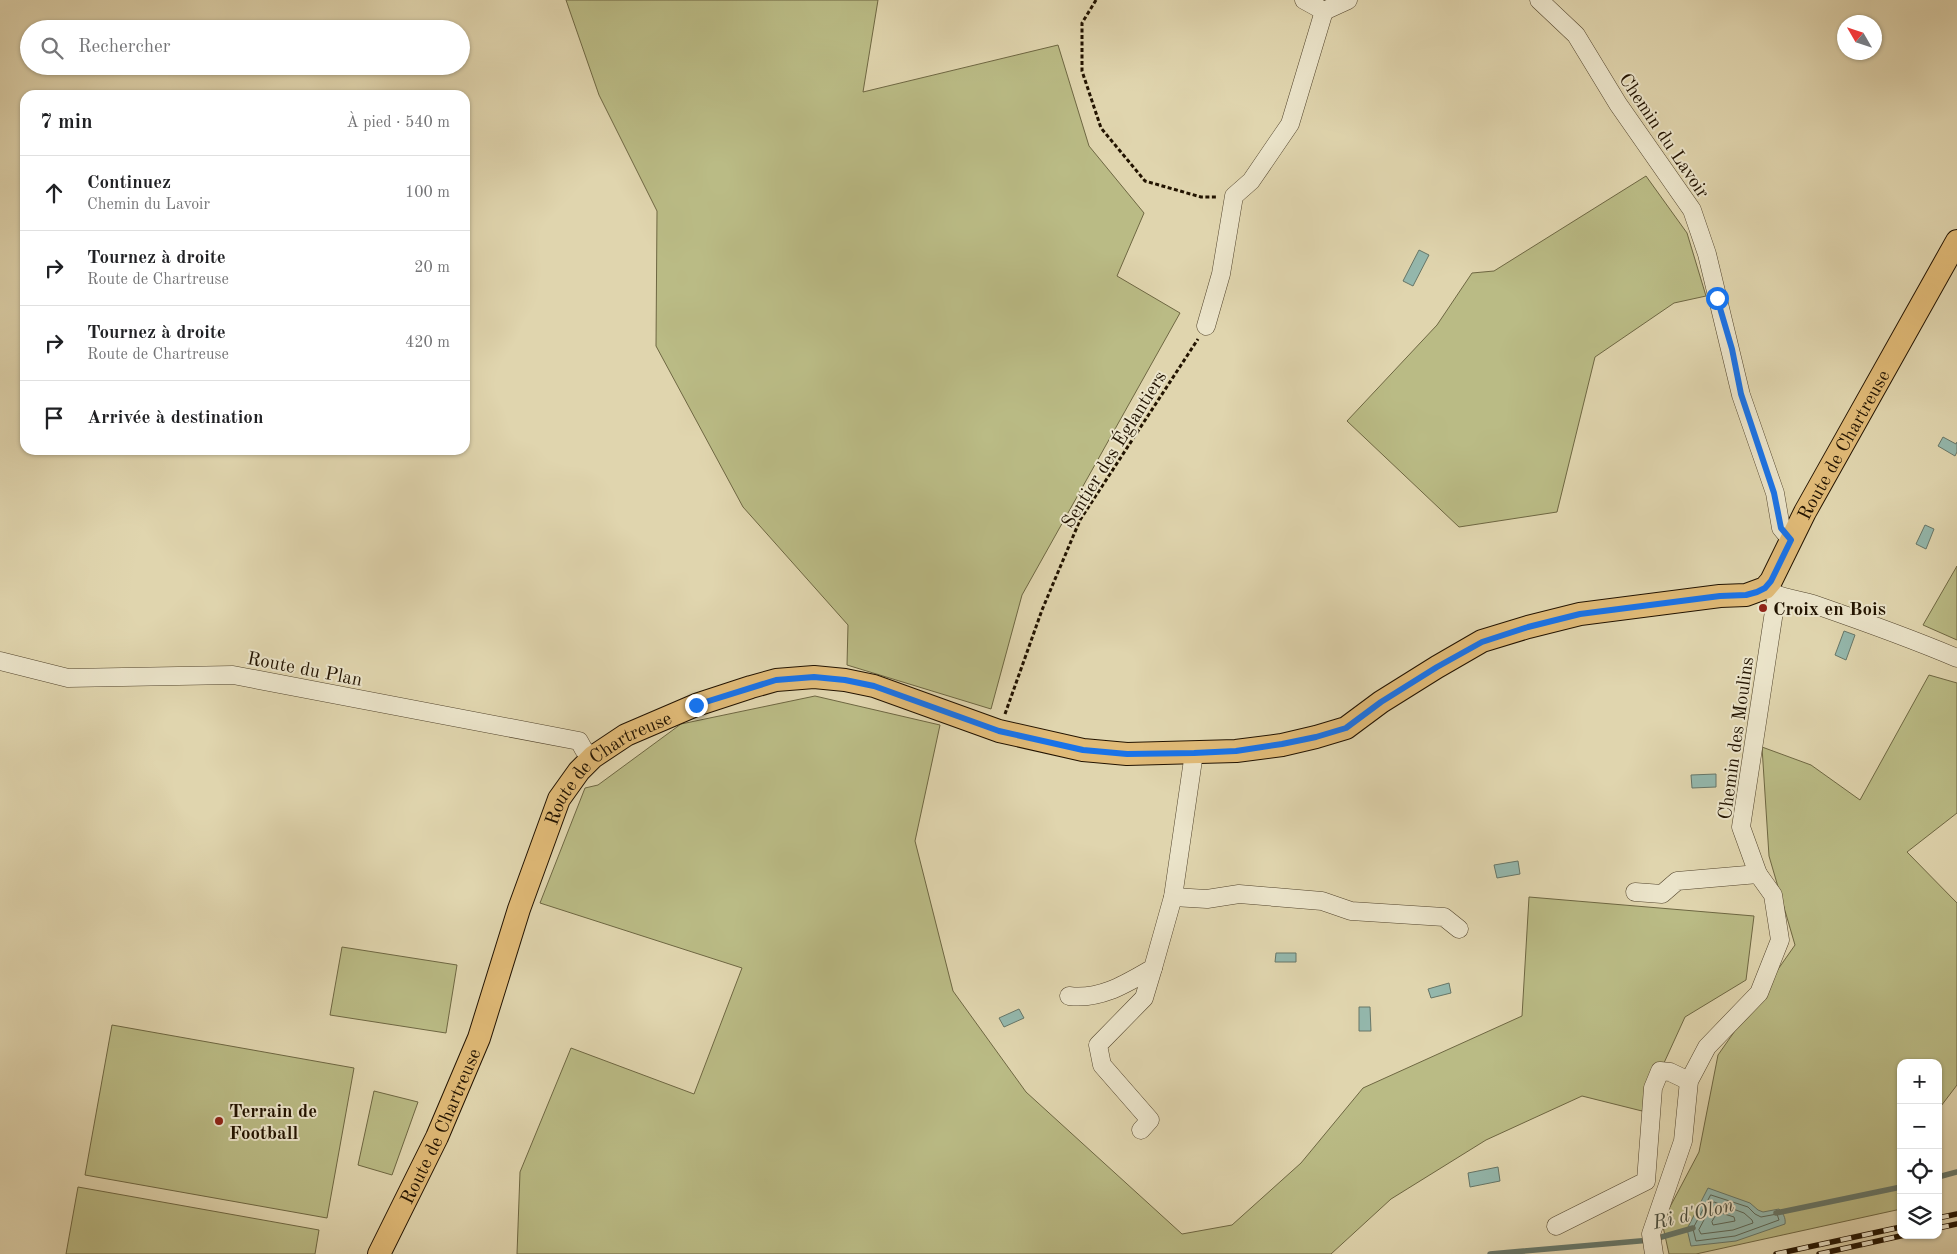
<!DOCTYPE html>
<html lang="fr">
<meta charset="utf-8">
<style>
body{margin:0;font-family:"Old Standard TT",serif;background:#f6f6f6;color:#202124}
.controls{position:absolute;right:15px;bottom:15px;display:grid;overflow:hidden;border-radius:10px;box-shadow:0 1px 4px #0004}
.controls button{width:45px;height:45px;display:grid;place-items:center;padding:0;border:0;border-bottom:1px solid #e0e0e0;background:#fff;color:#202124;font:25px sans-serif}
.compass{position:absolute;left:1837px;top:15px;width:45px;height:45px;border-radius:50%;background:#fff;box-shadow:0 1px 4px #0004;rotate:309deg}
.stop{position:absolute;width:15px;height:15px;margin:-11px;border:4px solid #1a73e8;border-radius:50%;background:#fff}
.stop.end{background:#1a73e8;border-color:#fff;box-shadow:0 1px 5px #0008}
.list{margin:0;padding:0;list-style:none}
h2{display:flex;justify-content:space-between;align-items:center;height:65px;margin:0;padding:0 20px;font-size:21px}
h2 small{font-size:16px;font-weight:400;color:#757577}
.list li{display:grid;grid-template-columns:32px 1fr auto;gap:15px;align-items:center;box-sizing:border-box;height:75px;padding:0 20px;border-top:1px solid #e0e0e0}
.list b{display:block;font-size:19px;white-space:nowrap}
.list p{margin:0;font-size:16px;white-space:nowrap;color:#757577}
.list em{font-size:16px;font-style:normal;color:#757577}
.icon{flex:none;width:28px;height:28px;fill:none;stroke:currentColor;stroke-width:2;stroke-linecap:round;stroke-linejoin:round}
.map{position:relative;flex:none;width:1957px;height:1254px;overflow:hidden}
.search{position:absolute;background:#fff;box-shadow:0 1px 4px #0004;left:20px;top:20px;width:450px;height:55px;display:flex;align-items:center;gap:12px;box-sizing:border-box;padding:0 18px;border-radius:28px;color:#757577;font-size:19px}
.panel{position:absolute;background:#fff;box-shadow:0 1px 4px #0004;left:20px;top:90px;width:450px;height:365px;border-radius:15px}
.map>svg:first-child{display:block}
.green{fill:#babb85;stroke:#6e6742}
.water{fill:#94b8ad;stroke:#667668}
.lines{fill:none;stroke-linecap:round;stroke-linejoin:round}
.shore{stroke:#5b6656;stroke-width:1}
.stream{stroke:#667668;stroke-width:5.5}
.minor-casing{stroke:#52442c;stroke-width:19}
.major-casing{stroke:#221300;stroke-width:24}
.path{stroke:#221300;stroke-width:3;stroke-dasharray:4 2.5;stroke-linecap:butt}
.minor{stroke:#ebe4ca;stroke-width:18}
.major{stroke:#e0ba77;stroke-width:22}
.rail-casing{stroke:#221300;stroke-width:5.5}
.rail{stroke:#ebe4ca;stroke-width:4;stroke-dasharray:11;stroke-linecap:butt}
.route{stroke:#1a73e8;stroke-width:6}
.poi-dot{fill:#8f2418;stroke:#ebe4ca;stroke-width:2}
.labels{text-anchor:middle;stroke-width:4;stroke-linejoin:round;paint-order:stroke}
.street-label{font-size:19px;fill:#221300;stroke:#ebe4ca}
.poi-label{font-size:19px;font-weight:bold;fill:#221300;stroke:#ebe4ca;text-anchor:start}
.water-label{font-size:20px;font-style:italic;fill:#4a4d3d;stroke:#ebe4ca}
</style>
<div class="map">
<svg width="1957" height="1254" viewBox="0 0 1957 1254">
<rect width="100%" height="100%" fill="#e0d5ae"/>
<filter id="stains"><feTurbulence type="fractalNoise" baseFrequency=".004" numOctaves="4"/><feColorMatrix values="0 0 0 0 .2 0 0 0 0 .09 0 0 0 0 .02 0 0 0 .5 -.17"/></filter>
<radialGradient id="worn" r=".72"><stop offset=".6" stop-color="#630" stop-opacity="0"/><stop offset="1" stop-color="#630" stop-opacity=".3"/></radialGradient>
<g class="green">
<path d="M 566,0 L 878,0 L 863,92 L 1058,45 L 1089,146 L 1144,213 L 1117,276 L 1180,313 L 1022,595 L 991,709 L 847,665 L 848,625 L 743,507 L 656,346 L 657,211 L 599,95 Z"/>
<path d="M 1646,176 L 1687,233 L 1706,296 L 1674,303 L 1595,357 L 1557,512 L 1459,527 L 1347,421 L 1437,325 L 1472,273 L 1494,271 Z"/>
<path d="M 1957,566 L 1957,640 L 1923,625 Z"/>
<path d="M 1929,675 L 1957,683 L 1957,813 L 1907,852 L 1957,903 L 1957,1085 L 1938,1110 L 1938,1063 L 1901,1063 L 1901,1209 L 1696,1254 L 1669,1254 L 1662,1222 L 1699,1152 L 1718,1055 L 1795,945 L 1769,856 L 1762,747 L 1811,765 L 1860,800 Z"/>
<path d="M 815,696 L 940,725 L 915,841 L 953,991 L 1026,1092 L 1182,1234 L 1232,1225 L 1301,1163 L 1363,1088 L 1522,1016 L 1529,897 L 1754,916 L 1746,980 L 1685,1017 L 1642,1111 L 1582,1096 L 1486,1140 L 1391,1199 L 1331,1254 L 517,1254 L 520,1172 L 571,1048 L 694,1094 L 742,968 L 540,903 L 585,788 L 598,785 L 681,724 Z"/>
<path d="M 342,947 L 457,965 L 446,1033 L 330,1015 Z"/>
<path d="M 112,1025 L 354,1068 L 327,1218 L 85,1175 Z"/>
<path d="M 374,1091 L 418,1102 L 392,1175 L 358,1165 Z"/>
<path d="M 78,1187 L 319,1230 L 315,1254 L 66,1254 Z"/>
</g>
<g class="water">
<path d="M 1419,250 L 1429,255 L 1413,286 L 1403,281 Z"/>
<path d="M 1943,437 L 1956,444 L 1957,442 L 1957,452 L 1955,456 L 1938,446 Z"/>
<path d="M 1925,525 L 1934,529 L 1926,549 L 1916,544 Z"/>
<path d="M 1844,631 L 1855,635 L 1846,660 L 1835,655 Z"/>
<path d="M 1716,774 L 1716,787 L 1692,788 L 1691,775 Z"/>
<path d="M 1518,861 L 1520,874 L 1497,878 L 1494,865 Z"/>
<path d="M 1276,953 L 1296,953 L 1296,962 L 1275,962 Z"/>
<path d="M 1449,983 L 1451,993 L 1431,998 L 1428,989 Z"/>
<path d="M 1359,1007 L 1370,1007 L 1371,1031 L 1359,1031 Z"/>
<path d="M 1019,1009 L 1024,1018 L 1004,1027 L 999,1018 Z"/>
<path d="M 1498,1167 L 1500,1181 L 1470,1187 L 1468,1173 Z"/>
<path d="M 1708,1188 L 1750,1203 L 1758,1210 L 1763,1212 L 1779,1209 C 1783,1213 1786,1218 1785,1224 L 1736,1241 L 1691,1246 L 1687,1229 Z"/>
</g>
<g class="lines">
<g class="shore">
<path d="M 1711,1195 L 1748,1207 L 1755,1214 L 1761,1217 L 1777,1214 L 1779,1220 L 1735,1236 L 1696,1241 L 1693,1229 Z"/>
<path d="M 1714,1202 L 1744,1213 L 1752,1220 L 1753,1223 L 1733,1230 L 1701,1234 L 1699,1230 Z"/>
<path d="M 1718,1212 L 1734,1217 L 1735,1221 L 1713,1225 L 1712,1222 Z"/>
</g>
<g class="stream">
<path d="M 1938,1177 L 1957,1172"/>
<path d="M 1776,1213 L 1901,1187"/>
<path d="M 1490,1254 L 1651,1240 L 1693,1228"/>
</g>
<g class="minor-casing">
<g id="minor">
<path d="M 1304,0 L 1324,11 L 1348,0"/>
<path d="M 1539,0 L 1576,35 L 1618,104 L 1692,210 L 1707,254 L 1741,395 L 1775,493 L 1781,528 L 1791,540"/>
<path d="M 1206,326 L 1221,274 L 1234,196 L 1251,181 L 1290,124 L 1324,11"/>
<path d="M 1770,591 C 1779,598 1801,600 1813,604 C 1862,621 1910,638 1957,658"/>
<path d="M 0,661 L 68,678 L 233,675 L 579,741 L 584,750 L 593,757"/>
<path d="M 1635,892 L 1662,894 L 1677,881 L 1758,874"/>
<path d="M 1173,897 L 1207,899 L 1239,894 L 1322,901 L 1351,911 L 1444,917 L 1459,929"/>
<path d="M 1069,996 C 1101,1000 1127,983 1153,968 L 1173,897 L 1194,753"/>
<path d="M 1141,1130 L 1150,1120 L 1102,1065 L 1098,1045 L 1144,998 L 1153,968"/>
<path d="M 1556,1226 L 1646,1181 L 1653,1088 L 1660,1071 L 1670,1072 L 1689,1081"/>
<path d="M 1654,1254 L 1651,1234 L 1683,1141 L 1689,1081 L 1707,1047 L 1759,993 L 1780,940 L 1773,895 L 1758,874 L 1741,827 L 1775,605 L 1778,596"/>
</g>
</g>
<g class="major-casing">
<g id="major">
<path id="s1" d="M 379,1254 L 437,1137 L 479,1038 L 519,909 L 559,799 L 579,771 L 593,757 L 626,735 L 696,705 L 751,687 L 776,680 L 814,677 L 845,680 L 874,686 L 999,731 L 1083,750 L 1127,754 L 1236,751 L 1282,745 L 1316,737 L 1346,728 L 1381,702 L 1437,667 L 1482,641 L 1528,627 L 1580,614 L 1720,596 L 1746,595 L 1765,588 L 1771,581 L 1805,512 L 1957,241"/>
</g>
</g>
<g class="path">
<path d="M 1096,0 L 1082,23 L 1082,71 L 1101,128 L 1145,181 L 1201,197 L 1218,197"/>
<path d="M 1005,714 L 1042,610 L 1080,520 L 1198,339"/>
</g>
<use href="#minor" class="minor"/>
<use href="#major" class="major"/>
<g class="rail-casing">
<g id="rail">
<path d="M 1938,1218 L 1957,1214"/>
<path d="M 1938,1228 L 1957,1224"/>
<path d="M 1776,1254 L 1901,1227"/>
<path d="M 1819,1254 L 1905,1235"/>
</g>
</g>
<use href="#rail" class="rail"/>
</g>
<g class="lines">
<path class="route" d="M 696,705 L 776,680 L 814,677 L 845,680 L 874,686 L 999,731 L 1083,750 L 1127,754 L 1194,753 L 1236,751 L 1282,744 L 1316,737 L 1346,728 L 1381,702 L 1437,667 L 1482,642 L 1528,627 L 1580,614 L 1720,596 L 1746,595 L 1757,592 L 1765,588 L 1771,581 L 1791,540 L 1781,528 L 1774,493 L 1741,394 L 1732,349 L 1717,298"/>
</g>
<g class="poi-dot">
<circle cx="1763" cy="608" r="5"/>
<circle cx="219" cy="1121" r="5"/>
</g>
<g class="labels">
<g class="street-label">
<text transform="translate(1665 135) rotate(56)" y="7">Chemin du Lavoir</text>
<text dy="7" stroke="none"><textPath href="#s1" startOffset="1942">Route de Chartreuse</textPath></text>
<text transform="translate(1113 449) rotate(-58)" y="7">Sentier des Églantiers</text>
<text transform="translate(305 668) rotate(11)" y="7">Route du Plan</text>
<text transform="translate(1735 738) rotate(-82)" y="7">Chemin des Moulins</text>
<text dy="7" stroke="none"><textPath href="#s1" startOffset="548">Route de Chartreuse</textPath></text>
<text dy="7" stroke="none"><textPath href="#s1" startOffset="142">Route de Chartreuse</textPath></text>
</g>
<g class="poi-label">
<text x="1773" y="615">Croix en Bois</text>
<text x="229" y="1117">Terrain de<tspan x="229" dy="22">Football</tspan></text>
</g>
<g class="water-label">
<text transform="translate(1693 1213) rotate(-13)" y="7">Ri d'Olon</text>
</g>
</g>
<rect width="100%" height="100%" filter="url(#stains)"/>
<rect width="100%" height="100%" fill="url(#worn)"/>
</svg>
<div class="controls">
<button>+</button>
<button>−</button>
<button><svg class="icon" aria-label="locate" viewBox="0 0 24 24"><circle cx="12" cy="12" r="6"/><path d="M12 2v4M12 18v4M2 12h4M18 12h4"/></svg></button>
<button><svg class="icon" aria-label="layers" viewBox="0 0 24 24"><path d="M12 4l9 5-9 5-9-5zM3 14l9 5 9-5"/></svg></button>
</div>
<svg class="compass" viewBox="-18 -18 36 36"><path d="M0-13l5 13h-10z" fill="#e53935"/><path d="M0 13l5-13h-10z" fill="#757577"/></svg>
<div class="stop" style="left:1717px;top:298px"></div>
<div class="stop end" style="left:696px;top:705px"></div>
<div class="search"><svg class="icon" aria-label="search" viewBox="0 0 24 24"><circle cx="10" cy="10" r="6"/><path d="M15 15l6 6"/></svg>Rechercher</div>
<section class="panel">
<h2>7 min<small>À pied · 540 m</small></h2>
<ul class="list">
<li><svg class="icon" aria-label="ahead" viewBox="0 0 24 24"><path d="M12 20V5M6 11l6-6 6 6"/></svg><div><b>Continuez</b><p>Chemin du Lavoir</p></div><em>100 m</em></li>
<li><svg class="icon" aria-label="right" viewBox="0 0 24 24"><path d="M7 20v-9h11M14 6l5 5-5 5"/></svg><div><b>Tournez à droite</b><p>Route de Chartreuse</p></div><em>20 m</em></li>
<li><svg class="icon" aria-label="right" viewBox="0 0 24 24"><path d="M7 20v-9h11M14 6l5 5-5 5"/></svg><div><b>Tournez à droite</b><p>Route de Chartreuse</p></div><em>420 m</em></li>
<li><svg class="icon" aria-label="arrive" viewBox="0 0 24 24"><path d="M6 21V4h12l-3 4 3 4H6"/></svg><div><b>Arrivée à destination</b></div></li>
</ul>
</section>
</div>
